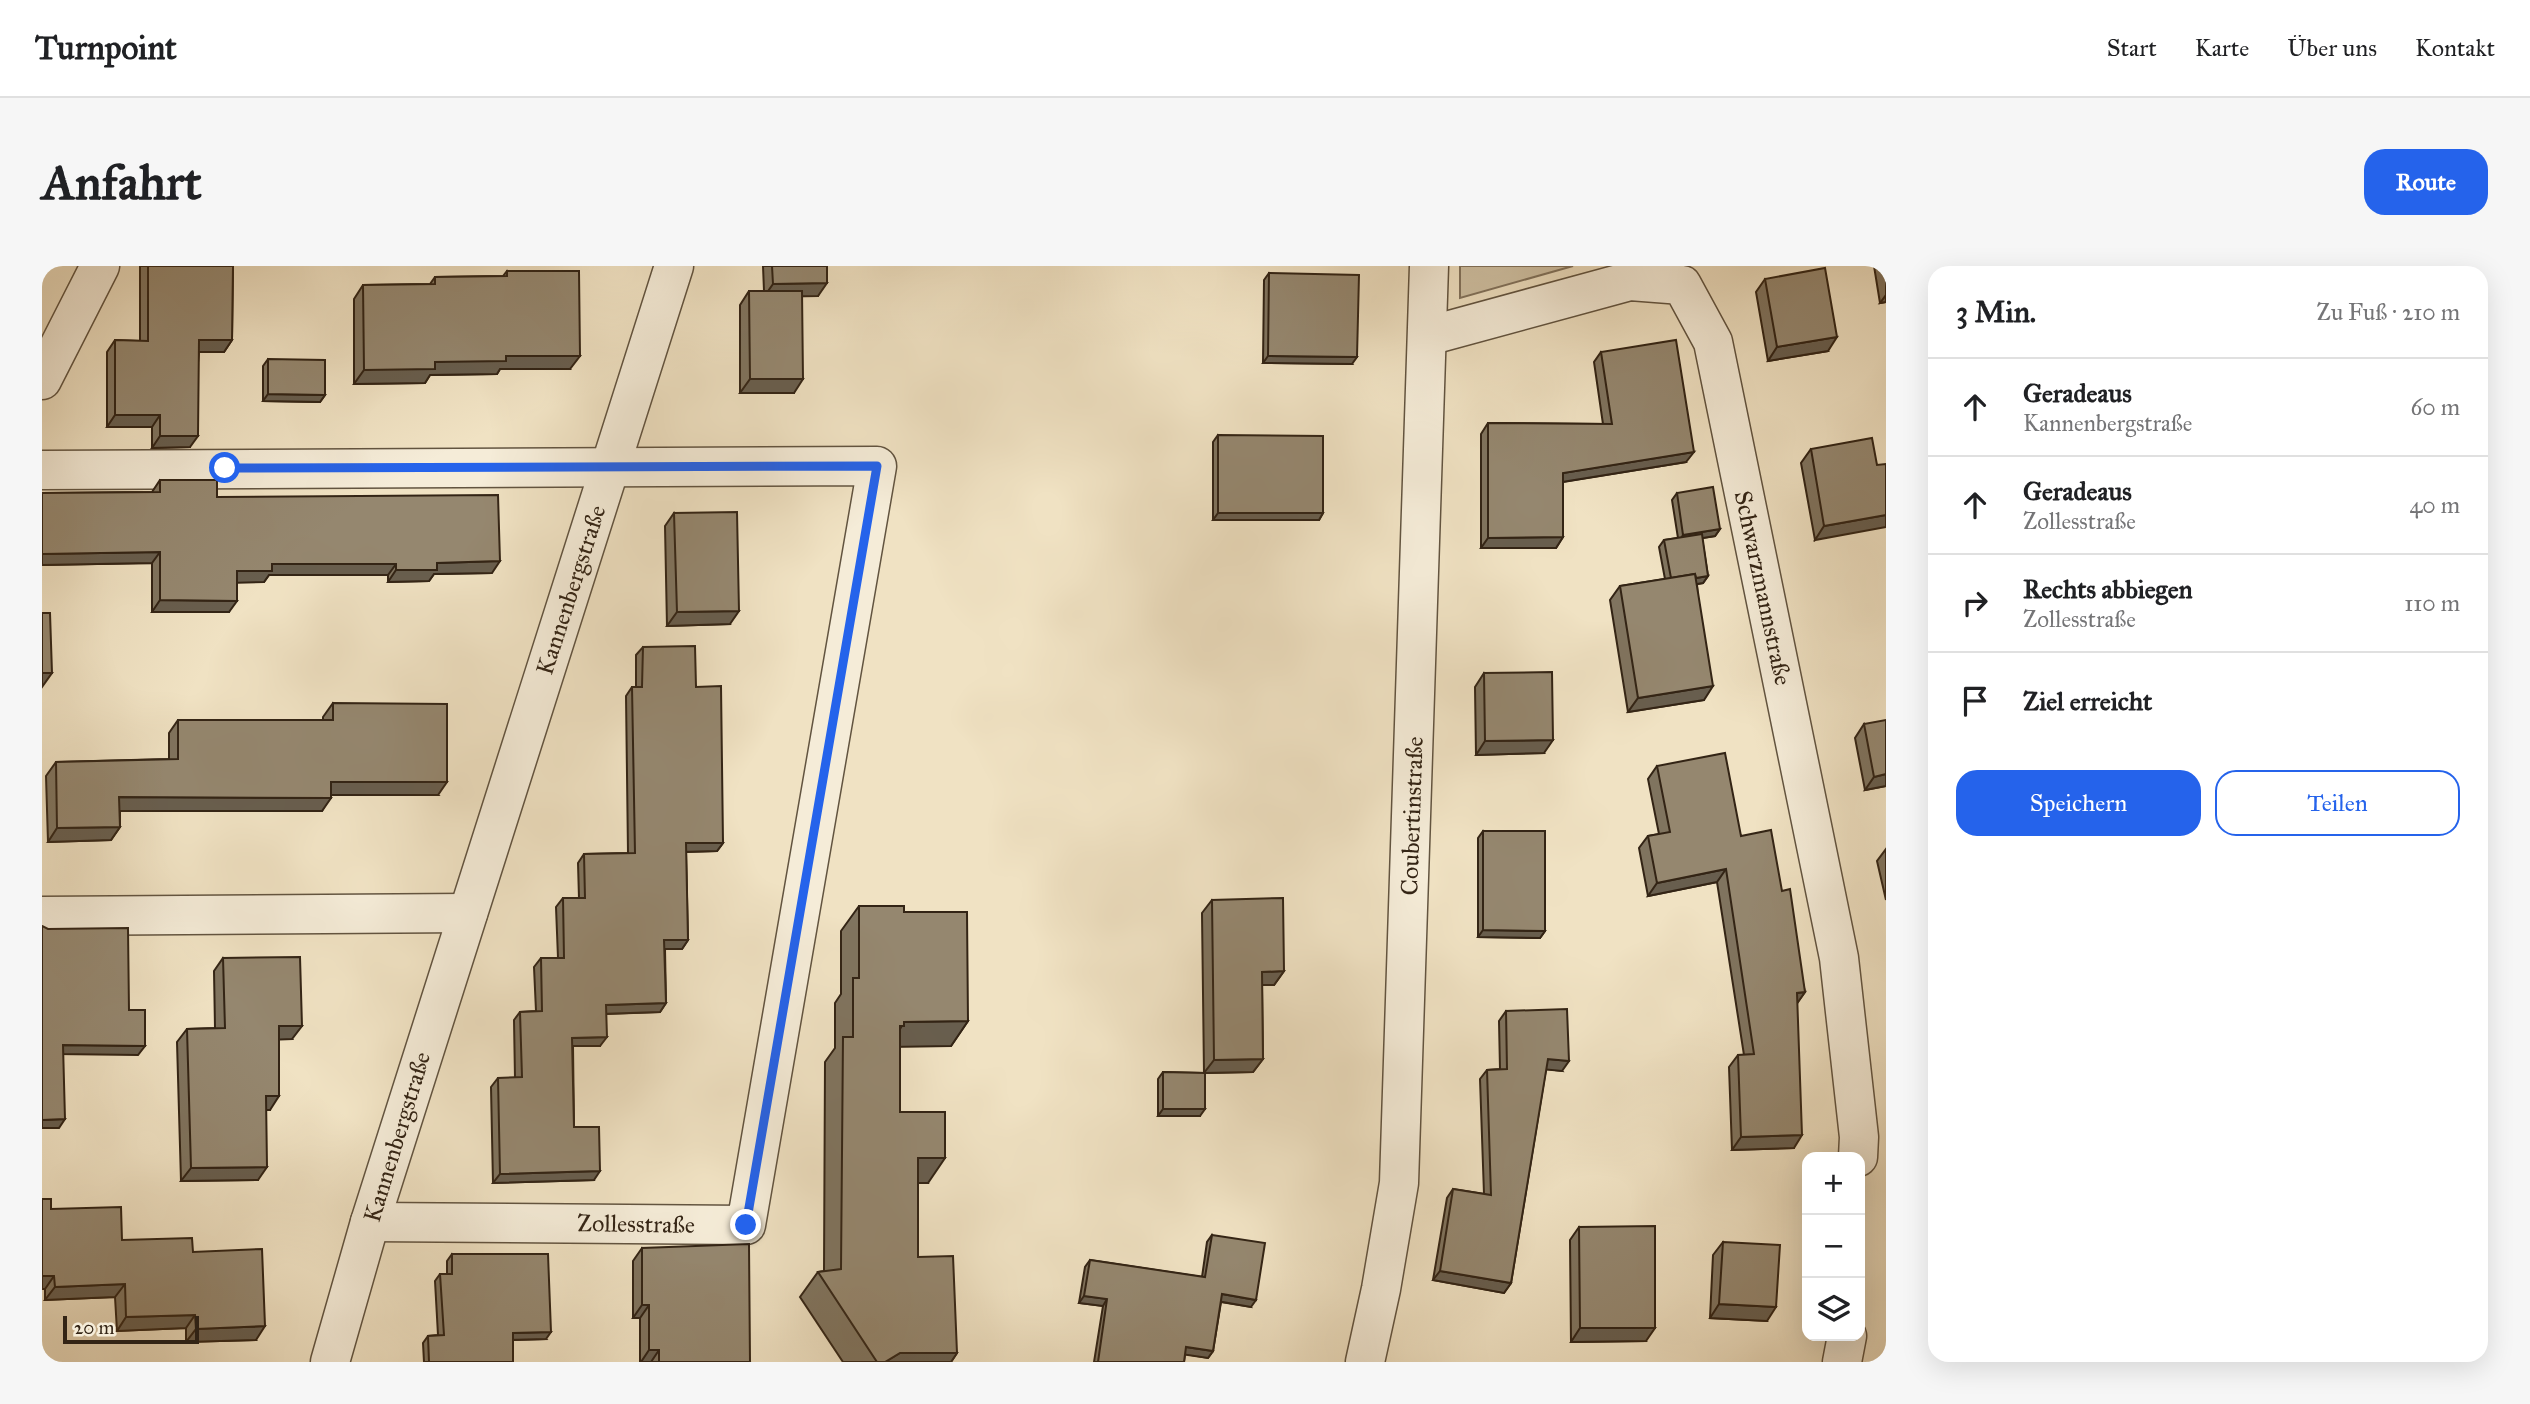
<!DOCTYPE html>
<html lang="de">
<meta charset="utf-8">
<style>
body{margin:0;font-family:"IM FELL Great Primer",serif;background:#f6f6f6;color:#202124}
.controls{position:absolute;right:21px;bottom:21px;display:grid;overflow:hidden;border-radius:14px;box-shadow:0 7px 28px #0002}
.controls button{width:63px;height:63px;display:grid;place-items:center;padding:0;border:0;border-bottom:2px solid #e0e0e0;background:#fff;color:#202124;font:35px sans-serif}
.scale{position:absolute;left:21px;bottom:18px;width:136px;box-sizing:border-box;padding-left:7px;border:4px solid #332415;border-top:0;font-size:19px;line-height:24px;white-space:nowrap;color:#332415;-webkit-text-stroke:5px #f5ecd8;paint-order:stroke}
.stop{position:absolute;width:21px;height:21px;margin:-16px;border:5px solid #2563eb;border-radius:50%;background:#fff}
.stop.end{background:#2563eb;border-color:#fff;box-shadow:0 2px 7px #0008}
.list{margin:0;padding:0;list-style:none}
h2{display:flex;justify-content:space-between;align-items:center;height:91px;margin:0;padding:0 28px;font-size:30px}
h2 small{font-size:23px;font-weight:400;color:#757577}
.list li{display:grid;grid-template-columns:46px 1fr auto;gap:21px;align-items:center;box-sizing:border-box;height:98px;padding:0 28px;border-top:2px solid #e0e0e0}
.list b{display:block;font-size:26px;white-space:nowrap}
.list p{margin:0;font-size:23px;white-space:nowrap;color:#757577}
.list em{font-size:23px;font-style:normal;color:#757577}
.actions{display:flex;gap:14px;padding:21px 28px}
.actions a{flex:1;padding:16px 0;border:2px solid #2563eb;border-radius:21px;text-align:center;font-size:24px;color:#2563eb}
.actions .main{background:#2563eb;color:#fff}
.icon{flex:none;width:38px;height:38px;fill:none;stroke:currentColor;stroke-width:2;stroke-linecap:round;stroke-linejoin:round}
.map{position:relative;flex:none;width:1844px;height:1096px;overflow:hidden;border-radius:21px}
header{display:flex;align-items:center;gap:42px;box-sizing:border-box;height:98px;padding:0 35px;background:#fff;border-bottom:2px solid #e0e0e0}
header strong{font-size:33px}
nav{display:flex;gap:38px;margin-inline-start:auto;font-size:24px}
.intro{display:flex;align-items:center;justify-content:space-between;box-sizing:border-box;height:168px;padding:0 42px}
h1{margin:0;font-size:49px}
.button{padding:18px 32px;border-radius:21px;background:#2563eb;color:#fff;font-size:24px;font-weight:700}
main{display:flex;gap:42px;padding:0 42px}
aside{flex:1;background:#fff;border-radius:21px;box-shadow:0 7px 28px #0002}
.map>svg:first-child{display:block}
.green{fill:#d0c2a5;stroke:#82735d;stroke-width:2}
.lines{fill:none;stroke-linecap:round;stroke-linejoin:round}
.minor-casing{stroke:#625440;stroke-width:41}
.minor{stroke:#f5ecd8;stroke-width:38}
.wall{fill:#80745f;stroke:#332415;stroke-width:2}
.shaded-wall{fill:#685e4e;stroke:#332415;stroke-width:2}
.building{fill:#95876f;stroke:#332415;stroke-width:2}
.route{stroke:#2563eb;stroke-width:9}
.labels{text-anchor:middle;stroke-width:5;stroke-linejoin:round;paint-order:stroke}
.street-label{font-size:24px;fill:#332415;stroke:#f5ecd8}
</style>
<header>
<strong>Turnpoint</strong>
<nav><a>Start</a><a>Karte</a><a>Über uns</a><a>Kontakt</a></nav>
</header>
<div class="intro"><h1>Anfahrt</h1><a class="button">Route</a></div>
<main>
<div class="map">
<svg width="1844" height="1096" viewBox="0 0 1844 1096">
<rect width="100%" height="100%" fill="#f0e2c3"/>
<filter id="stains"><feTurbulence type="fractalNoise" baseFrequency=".00286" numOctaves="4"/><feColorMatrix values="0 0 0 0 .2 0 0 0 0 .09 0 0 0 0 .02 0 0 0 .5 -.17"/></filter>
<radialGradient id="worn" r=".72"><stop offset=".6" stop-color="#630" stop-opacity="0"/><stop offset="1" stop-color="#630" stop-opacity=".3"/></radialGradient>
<path class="green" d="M 1418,0 L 1531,0 L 1418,32 Z"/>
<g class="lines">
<g class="minor-casing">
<g id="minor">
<path d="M 1386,70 L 1588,15 L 1640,19 L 1671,76 L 1797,692 L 1817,871 L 1816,891"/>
<path d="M 0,114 L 58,0"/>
<path d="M 0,204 L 835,200 L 704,959 L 328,956"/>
<path d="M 0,650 L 426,647"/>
<path d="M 288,1096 L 328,956 L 632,0"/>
<path d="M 1323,1096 L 1339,1023 L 1357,917 L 1387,0"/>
<path d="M 1800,1096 L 1805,1070"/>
</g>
</g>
<use href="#minor" class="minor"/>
</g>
<g class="wall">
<path d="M 98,0 L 191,0 L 190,74 L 182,86 L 157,86 L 148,181 L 110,182 L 110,161 L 65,161 L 65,86 L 73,74 L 98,75 Z"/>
<path d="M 721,0 L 785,0 L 776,30 L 760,30 L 752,127 L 698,127 L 698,39 L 707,25 L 722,25 Z"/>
<path d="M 1832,0 L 1844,0 L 1844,36 L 1838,37 Z"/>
<path d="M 465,5 L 528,103 L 458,103 L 455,108 L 388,109 L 383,117 L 312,118 L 312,33 L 321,19 L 388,18 L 393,11 L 461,10 Z"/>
<path d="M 1227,7 L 1310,98 L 1221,97 L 1222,14 Z"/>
<path d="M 1723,13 L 1786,85 L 1726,95 L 1714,26 Z"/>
<path d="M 1559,86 L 1644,196 L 1521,216 L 1521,271 L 1514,282 L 1439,282 L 1439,168 L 1446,157 L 1561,158 L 1552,96 Z"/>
<path d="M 226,93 L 283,129 L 278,136 L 221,135 L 221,100 Z"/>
<path d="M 1176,169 L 1281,247 L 1277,254 L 1171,254 L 1171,176 Z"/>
<path d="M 1769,183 L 1835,199 L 1773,274 L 1759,197 Z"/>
<path d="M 118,214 L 175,231 L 450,307 L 392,308 L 387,315 L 346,316 L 346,309 L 227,309 L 222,316 L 195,316 L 187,346 L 110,346 L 110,297 L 0,299 L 0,227 L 110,226 Z"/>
<path d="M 1635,227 L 1678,263 L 1673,270 L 1660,272 L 1666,310 L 1661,317 L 1655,318 L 1662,434 L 1586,446 L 1568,334 L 1578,320 L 1623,313 L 1617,281 L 1622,274 L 1636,272 L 1630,234 Z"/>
<path d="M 632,247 L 688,358 L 625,360 L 623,260 Z"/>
<path d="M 601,381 L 654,421 L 681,577 L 675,585 L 644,586 L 646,674 L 640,683 L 623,683 L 624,737 L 618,746 L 564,748 L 558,780 L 531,780 L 532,861 L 552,914 L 451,917 L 449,821 L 456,812 L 473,812 L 472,754 L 478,746 L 494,745 L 492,701 L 499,692 L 516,692 L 514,641 L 521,632 L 537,632 L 536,597 L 542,588 L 586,587 L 584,430 L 590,421 L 594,421 L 594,389 Z"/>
<path d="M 1442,407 L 1502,487 L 1434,489 L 1433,421 Z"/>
<path d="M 291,437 L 396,529 L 289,529 L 280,545 L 78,545 L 78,561 L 69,574 L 6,576 L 4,510 L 14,496 L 127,493 L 127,467 L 136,454 L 281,454 L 281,451 Z"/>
<path d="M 1822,458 L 1844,520 L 1823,524 L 1813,472 Z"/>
<path d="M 1615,500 L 1699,570 L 1740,625 L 1763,726 L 1755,737 L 1752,882 L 1690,884 L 1687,801 L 1696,789 L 1702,789 L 1675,616 L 1606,630 L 1597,582 L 1606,570 L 1617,568 L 1606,513 Z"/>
<path d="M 1441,565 L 1503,665 L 1498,672 L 1436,671 L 1436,572 Z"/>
<path d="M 1844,583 L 1844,634 L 1835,595 Z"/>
<path d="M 1170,634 L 1242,705 L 1232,719 L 1220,719 L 1221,793 L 1211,806 L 1163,807 L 1158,850 L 1116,850 L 1116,813 L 1121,806 L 1162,807 L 1160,647 Z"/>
<path d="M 817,640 L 862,646 L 926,755 L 909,780 L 858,780 L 858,846 L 886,917 L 876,917 L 876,991 L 915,1087 L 909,1096 L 801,1096 L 758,1031 L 776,1006 L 782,1005 L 783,796 L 793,782 L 793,737 L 799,728 L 799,665 Z"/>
<path d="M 181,692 L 250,773 L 237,773 L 228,844 L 224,844 L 216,914 L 139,915 L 135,776 L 145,763 L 173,762 L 172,705 Z"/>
<path d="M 1464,745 L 1520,805 L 1504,803 L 1469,1017 L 1462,1027 L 1391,1014 L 1405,932 L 1411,923 L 1442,928 L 1438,813 L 1445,804 L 1458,803 L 1457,755 Z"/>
<path d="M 9,943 L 80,974 L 151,986 L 214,1074 L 144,1076 L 144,1062 L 75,1065 L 73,1031 L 3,1034 L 3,1023 Z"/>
<path d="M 1537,961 L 1604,1075 L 1529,1076 L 1528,974 Z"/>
<path d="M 1170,969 L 1209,1041 L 1179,1036 L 1171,1085 L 1166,1092 L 1143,1088 L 1142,1096 L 1052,1096 L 1061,1040 L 1037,1037 L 1043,1001 L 1048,994 L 1160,1011 L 1165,976 Z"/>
<path d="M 1681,976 L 1725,1055 L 1668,1052 L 1671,989 Z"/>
<path d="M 600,982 L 708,1096 L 598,1096 L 598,1052 L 591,1052 L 591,995 Z"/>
<path d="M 410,988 L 504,1073 L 471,1074 L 471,1096 L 382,1096 L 381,1077 L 386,1070 L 396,1069 L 393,1015 L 398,1008 L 405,1008 L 405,995 Z"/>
</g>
<g class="shaded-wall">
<path d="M 785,17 L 776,30 L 722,31 L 731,18 Z"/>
<path d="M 1844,29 L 1844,36 L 1838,37 Z"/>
<path d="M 1795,71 L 1786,85 L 1726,95 L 1735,81 Z"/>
<path d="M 157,74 L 190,74 L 182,86 L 148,86 Z"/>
<path d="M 464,90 L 538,90 L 528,103 L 458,103 L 455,108 L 388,109 L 383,117 L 312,118 L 322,104 L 393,96 Z"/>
<path d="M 1226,90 L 1315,91 L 1310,98 L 1221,97 Z"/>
<path d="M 708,113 L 761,113 L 752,127 L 698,127 Z"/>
<path d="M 226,128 L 283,129 L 278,136 L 221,135 Z"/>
<path d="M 73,149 L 118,149 L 110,161 L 65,161 Z"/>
<path d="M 118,170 L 156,170 L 148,181 L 110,182 Z"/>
<path d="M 1652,186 L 1644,196 L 1514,217 L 1521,207 Z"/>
<path d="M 1176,247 L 1281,247 L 1277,254 L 1171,254 Z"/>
<path d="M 1844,249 L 1844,261 L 1773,274 L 1782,260 Z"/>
<path d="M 1678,263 L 1673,270 L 1637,276 L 1641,269 Z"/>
<path d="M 1521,271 L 1514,282 L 1439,282 L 1446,272 Z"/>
<path d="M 118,286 L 110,297 L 0,299 L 0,288 Z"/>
<path d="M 458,295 L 450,307 L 392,308 L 387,315 L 346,316 L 354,304 L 395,297 Z"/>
<path d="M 230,298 L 354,298 L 346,309 L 227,309 L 222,316 L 187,317 L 195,305 Z"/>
<path d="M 1666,310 L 1661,317 L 1625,323 L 1630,316 Z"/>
<path d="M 118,334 L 195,335 L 187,346 L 110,346 Z"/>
<path d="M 697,345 L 688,358 L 625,360 L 635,346 Z"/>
<path d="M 0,407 L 10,407 L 0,421 Z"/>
<path d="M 1671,420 L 1662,434 L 1586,446 L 1596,432 Z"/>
<path d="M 1511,474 L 1502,487 L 1434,489 L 1443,475 Z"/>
<path d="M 1844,508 L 1844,520 L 1823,524 L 1832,511 Z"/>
<path d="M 289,516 L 405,516 L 396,529 L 280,529 Z"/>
<path d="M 77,531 L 289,532 L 280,545 L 68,545 Z"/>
<path d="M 78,561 L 69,574 L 6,576 L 15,562 Z"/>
<path d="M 644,577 L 681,577 L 675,585 L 638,586 Z"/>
<path d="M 1684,603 L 1675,616 L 1606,630 L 1615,617 Z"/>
<path d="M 1441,664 L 1503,665 L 1498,672 L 1436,671 Z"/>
<path d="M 622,674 L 646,674 L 640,683 L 616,683 Z"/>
<path d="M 1242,705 L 1232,719 L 1211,719 L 1220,706 Z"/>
<path d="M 1763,726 L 1754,739 L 1755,727 Z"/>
<path d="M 624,737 L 618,746 L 558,748 L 564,739 Z"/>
<path d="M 926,755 L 909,780 L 848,781 L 862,756 Z"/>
<path d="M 237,760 L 260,760 L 250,773 L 227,774 Z"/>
<path d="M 565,771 L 558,780 L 524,780 L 530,772 Z"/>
<path d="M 21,779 L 103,780 L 96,789 L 15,788 Z"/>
<path d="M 1221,793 L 1211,806 L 1162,807 L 1172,794 Z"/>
<path d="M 1506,793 L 1527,795 L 1520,805 L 1499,803 Z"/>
<path d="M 224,830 L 237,830 L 228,844 L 214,844 Z"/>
<path d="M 1121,843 L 1163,843 L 1158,850 L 1116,850 Z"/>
<path d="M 23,853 L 17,862 L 0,862 L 0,854 Z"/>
<path d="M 1760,869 L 1752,882 L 1690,884 L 1699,871 Z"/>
<path d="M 876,892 L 903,892 L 886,917 L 858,917 Z"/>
<path d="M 225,901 L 216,914 L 139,915 L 149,902 Z"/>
<path d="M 558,905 L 552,914 L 451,917 L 458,908 Z"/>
<path d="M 1398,1005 L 1469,1017 L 1462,1027 L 1391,1014 Z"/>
<path d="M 0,1010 L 12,1010 L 3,1023 L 0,1023 Z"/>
<path d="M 83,1018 L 73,1031 L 3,1034 L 13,1021 Z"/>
<path d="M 1180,1028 L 1214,1034 L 1209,1041 L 1175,1035 Z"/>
<path d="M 1042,1030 L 1065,1033 L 1061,1040 L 1037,1037 Z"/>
<path d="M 1677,1038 L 1734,1041 L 1725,1055 L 1668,1052 Z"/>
<path d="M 600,1039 L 607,1039 L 598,1052 L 591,1052 Z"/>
<path d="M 153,1049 L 144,1062 L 75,1065 L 84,1051 Z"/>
<path d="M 223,1060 L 214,1074 L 144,1076 L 154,1063 Z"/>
<path d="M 1538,1062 L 1613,1062 L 1604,1075 L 1529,1076 Z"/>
<path d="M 509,1066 L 504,1073 L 466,1074 L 471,1067 Z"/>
<path d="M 1144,1081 L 1171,1085 L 1166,1092 L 1139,1088 Z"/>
<path d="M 607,1084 L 617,1084 L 609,1096 L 599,1096 Z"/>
<path d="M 858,1087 L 915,1087 L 909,1096 L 843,1096 Z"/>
</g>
<g class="building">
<path d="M 106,0 L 191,0 L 190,74 L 157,74 L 156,170 L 118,170 L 118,149 L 73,149 L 73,74 L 106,75 Z"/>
<path d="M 730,0 L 785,0 L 785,17 L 731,18 Z"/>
<path d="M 1783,2 L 1795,71 L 1735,81 L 1723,13 Z"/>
<path d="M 465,5 L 537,5 L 538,90 L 464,90 L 464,95 L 393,96 L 393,103 L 322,104 L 321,19 L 393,18 L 393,11 L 465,10 Z"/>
<path d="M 1227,7 L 1317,9 L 1315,91 L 1226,90 Z"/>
<path d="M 707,25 L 760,25 L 761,113 L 708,113 Z"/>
<path d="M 1634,74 L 1652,186 L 1521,207 L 1521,271 L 1446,272 L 1446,157 L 1570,158 L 1559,86 Z"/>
<path d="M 226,93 L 283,94 L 283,129 L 226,128 Z"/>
<path d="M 1176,169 L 1281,170 L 1281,247 L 1176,247 Z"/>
<path d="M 1830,172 L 1835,199 L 1844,198 L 1844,249 L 1782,260 L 1769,183 Z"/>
<path d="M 118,214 L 175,214 L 175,231 L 456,229 L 458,295 L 395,297 L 395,304 L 354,304 L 354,298 L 230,298 L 230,305 L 195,305 L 195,335 L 118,334 L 118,286 L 0,288 L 0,227 L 118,226 Z"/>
<path d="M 1671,221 L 1678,263 L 1641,269 L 1635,227 Z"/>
<path d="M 695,246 L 697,345 L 635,346 L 632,247 Z"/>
<path d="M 1660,268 L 1666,310 L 1654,312 L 1653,308 L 1629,312 L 1622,274 Z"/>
<path d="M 1653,308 L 1671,420 L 1596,432 L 1578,320 Z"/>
<path d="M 0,347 L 8,347 L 10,407 L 0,407 Z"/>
<path d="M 653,380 L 654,421 L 679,420 L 681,577 L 644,577 L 646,674 L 622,674 L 624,737 L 564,739 L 565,771 L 530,772 L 532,861 L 557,861 L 558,905 L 458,908 L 456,812 L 480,811 L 478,746 L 500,745 L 499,692 L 522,692 L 521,632 L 543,632 L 542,588 L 593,587 L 590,421 L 600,421 L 601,381 Z"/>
<path d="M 1510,406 L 1511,474 L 1443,475 L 1442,407 Z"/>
<path d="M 291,437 L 405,438 L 405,516 L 289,516 L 289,532 L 77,531 L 78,561 L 15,562 L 14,496 L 136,493 L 136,454 L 291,454 Z"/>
<path d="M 1844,454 L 1844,508 L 1832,511 L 1822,458 Z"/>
<path d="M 1683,487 L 1699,570 L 1729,564 L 1740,625 L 1748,623 L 1763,726 L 1755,727 L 1760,869 L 1699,871 L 1696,789 L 1712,788 L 1684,603 L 1615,617 L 1606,570 L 1628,566 L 1615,500 Z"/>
<path d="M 1441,565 L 1503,565 L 1503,665 L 1441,664 Z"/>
<path d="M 1241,632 L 1242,705 L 1220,706 L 1221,793 L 1172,794 L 1170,634 Z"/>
<path d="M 817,640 L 862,640 L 862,646 L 925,646 L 926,755 L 862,756 L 862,760 L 858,760 L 858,846 L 903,846 L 903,892 L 876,892 L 876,991 L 911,990 L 915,1087 L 858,1087 L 843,1096 L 835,1096 L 776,1006 L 799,1003 L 801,771 L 811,771 L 811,712 L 817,712 Z"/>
<path d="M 0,660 L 6,663 L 86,662 L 87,744 L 103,744 L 103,780 L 21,779 L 23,853 L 0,854 Z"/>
<path d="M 258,691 L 260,760 L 237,760 L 237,830 L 224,830 L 225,901 L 149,902 L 145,763 L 183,762 L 181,692 Z"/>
<path d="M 1525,743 L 1527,795 L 1506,793 L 1469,1017 L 1398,1005 L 1411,923 L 1449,929 L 1445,804 L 1465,803 L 1464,745 Z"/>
<path d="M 1121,806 L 1163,807 L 1163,843 L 1121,843 Z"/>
<path d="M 0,933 L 9,933 L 9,943 L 79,941 L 80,974 L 150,972 L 151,986 L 220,983 L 223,1060 L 154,1063 L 153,1049 L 84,1051 L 83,1018 L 13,1021 L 12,1010 L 0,1010 Z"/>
<path d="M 1613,960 L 1613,1062 L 1538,1062 L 1537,961 Z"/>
<path d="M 1170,969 L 1223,977 L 1214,1034 L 1180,1028 L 1171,1085 L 1144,1081 L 1142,1096 L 1056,1096 L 1065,1033 L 1042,1030 L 1048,994 L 1163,1011 Z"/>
<path d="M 1681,976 L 1738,979 L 1734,1041 L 1677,1038 Z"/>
<path d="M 707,978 L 708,1096 L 617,1096 L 617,1084 L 607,1084 L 607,1039 L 600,1039 L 600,982 Z"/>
<path d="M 410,988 L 506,988 L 509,1066 L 471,1067 L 471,1096 L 387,1096 L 386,1070 L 402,1069 L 398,1008 L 410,1008 Z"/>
</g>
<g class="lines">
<path class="route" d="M 183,202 L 835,200 L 704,959"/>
</g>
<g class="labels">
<g class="street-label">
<text transform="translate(1721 322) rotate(78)" y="8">Schwarzmannstraße</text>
<text transform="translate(529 324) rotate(-72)" y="8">Kannenbergstraße</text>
<text transform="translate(1370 550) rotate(-88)" y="8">Coubertinstraße</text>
<text transform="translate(355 871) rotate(-73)" y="8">Kannenbergstraße</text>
<text transform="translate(594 958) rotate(1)" y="8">Zollesstraße</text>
</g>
</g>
<rect width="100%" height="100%" filter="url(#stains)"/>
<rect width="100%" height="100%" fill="url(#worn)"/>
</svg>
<div class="controls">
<button>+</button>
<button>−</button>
<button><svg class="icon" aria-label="layers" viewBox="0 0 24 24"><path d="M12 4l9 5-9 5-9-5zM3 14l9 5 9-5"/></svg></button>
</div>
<div class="scale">20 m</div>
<div class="stop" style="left:183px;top:202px"></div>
<div class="stop end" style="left:704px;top:959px"></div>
</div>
<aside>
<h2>3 Min.<small>Zu Fuß · 210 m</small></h2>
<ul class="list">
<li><svg class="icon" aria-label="ahead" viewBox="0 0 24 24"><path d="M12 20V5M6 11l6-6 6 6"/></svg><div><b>Geradeaus</b><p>Kannenbergstraße</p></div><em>60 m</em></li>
<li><svg class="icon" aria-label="ahead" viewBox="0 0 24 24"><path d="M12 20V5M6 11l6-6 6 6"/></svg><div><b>Geradeaus</b><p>Zollesstraße</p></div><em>40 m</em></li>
<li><svg class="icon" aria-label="right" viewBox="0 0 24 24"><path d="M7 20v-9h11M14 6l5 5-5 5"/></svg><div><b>Rechts abbiegen</b><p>Zollesstraße</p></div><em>110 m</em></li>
<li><svg class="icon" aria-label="arrive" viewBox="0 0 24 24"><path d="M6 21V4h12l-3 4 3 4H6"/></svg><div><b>Ziel erreicht</b></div></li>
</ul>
<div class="actions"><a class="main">Speichern</a><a>Teilen</a></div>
</aside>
</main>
